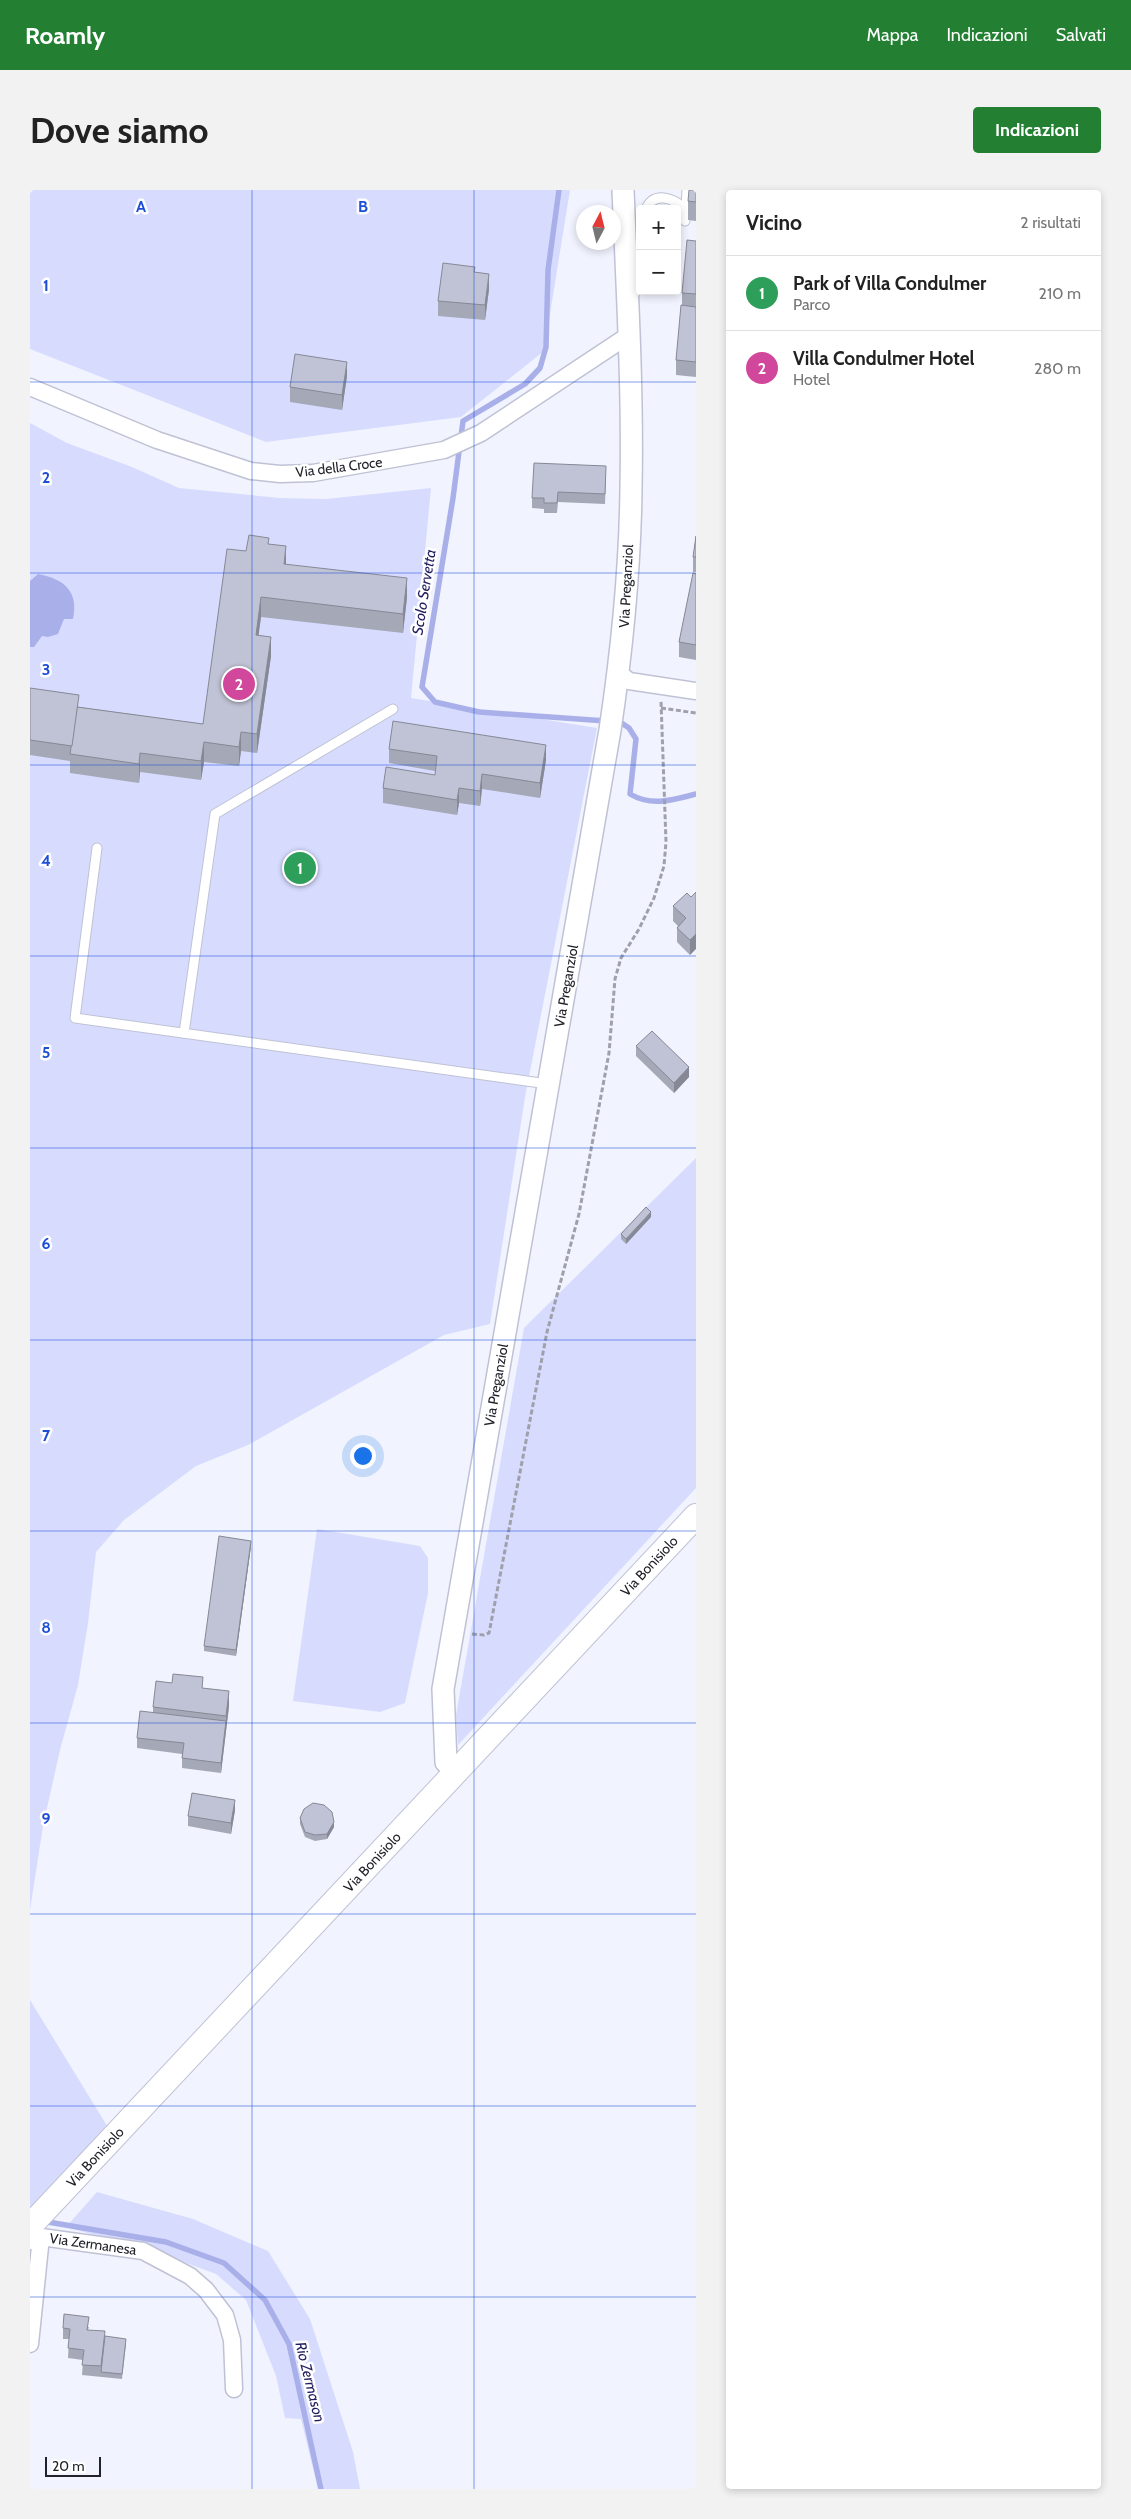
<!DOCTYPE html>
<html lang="it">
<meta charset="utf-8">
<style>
body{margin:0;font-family:Cabin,sans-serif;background:#f2f2f2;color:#222}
.controls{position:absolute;right:15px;top:15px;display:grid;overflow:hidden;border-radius:5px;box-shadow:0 2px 8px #0003}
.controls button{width:45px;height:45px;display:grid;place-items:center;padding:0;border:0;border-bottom:1px solid #e0e0e0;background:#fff;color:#222;font:25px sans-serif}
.compass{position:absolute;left:546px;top:15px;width:45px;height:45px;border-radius:50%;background:#fff;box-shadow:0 2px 8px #0003;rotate:7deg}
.scale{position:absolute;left:15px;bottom:12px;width:56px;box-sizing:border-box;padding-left:5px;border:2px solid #22232a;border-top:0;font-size:14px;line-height:18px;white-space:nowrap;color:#22232a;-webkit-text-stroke:4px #fff;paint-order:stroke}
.you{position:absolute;left:332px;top:1265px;width:18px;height:18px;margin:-12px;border:4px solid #fff;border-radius:50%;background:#1a73e8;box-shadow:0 0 0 8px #1a73e833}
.badge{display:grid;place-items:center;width:32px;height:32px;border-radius:50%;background:#238032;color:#fff;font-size:16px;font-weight:700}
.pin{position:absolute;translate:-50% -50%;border:2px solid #fff;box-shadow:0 1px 5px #0006}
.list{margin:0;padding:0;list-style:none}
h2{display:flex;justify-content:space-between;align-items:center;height:65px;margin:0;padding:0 20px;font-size:21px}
h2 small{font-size:16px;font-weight:400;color:#767676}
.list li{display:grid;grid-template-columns:32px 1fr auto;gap:15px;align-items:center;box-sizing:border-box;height:75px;padding:0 20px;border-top:1px solid #e0e0e0}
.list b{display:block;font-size:19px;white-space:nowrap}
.list p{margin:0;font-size:16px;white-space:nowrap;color:#767676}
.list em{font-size:16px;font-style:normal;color:#767676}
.map{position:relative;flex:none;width:666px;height:2299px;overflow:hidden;border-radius:5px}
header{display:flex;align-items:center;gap:30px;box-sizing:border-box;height:70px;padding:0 25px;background:#238032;color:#fff}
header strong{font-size:24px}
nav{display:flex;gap:28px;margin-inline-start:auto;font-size:18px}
.intro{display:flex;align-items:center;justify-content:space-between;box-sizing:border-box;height:120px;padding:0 30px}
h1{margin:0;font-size:35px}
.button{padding:12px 22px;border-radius:5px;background:#238032;color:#fff;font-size:18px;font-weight:700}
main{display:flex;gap:30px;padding:0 30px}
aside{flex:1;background:#fff;border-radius:5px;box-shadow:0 2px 8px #0003}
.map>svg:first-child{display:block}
.green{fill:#d7dcff}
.water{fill:#a9b0e9}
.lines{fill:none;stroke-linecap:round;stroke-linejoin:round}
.stream{stroke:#a9b0e9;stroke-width:5.5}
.service-casing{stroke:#bfc2d4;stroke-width:11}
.minor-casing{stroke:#bfc2d4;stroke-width:19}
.tertiary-casing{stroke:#bfc2d4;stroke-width:24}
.secondary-casing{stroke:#bfc2d4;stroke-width:26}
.path{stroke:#9fa0aa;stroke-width:3;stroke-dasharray:5 2.5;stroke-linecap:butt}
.service{stroke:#fff;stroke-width:9}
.minor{stroke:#fff;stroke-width:16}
.tertiary{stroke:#fff;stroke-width:21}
.secondary{stroke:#fff;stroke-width:24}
.wall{fill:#a5a8b7}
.shaded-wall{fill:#868895}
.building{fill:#c0c3d5;stroke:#868895}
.grid{fill:none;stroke:#1d4ed8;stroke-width:1;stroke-opacity:0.55}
.labels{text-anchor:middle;stroke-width:5;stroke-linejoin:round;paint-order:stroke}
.street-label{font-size:14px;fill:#22232a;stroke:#fff}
.water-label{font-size:15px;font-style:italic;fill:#221f60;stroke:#fff}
.grid-label{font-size:16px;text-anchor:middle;font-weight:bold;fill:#1d4ed8;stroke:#fff;stroke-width:5;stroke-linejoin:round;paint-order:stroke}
</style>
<header>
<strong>Roamly</strong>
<nav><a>Mappa</a><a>Indicazioni</a><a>Salvati</a></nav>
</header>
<div class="intro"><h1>Dove siamo</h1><a class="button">Indicazioni</a></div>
<main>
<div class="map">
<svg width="666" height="2299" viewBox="0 0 666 2299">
<rect width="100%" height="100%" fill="#f1f3fe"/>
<g class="green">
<path d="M 0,0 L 540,0 L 514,161 L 431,227 L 236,252 L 0,159 Z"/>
<path d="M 0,233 L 37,253 L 102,277 L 149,298 L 250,308 L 296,309 L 401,298 L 381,508 L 567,538 L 495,907 L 460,1134 L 414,1145 L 218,1255 L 166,1276 L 94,1330 L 66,1362 L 58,1433 L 48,1495 L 30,1560 L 13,1636 L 0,1720 Z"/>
<path d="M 666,968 L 666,1298 L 428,1555 L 426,1525 L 494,1138 Z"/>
<path d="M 287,1339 L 390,1356 L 398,1368 L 398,1403 L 375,1513 L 350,1522 L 263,1511 Z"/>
<path d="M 0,1810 L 79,1939 L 0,2027 Z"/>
<path d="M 67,2002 L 163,2029 L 238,2061 L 280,2129 L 323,2262 L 330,2299 L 288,2299 L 271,2229 L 255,2228 L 246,2186 L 216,2110 L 186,2084 L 132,2064 L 36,2037 Z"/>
</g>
<path class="water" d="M 8,384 C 34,389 49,401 43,429 L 34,429 L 28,444 L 18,447 L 12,446 L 4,457 L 0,457 L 0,391 Z"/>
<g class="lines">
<g class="stream">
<path d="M 529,0 L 518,80 L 516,157 L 510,178 L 495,194 L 433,231 L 423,308 L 392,497 L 405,512 L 449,522 L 590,532 L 599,538 L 606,549 L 600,604 C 622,617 643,610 666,604"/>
<path d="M 12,2031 L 136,2052 L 194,2073 L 235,2110 L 259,2154 L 291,2299"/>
</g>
<g class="service-casing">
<g id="service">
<path d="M 616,19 C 624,1 643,8 654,18"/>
<path d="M 655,31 L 657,0"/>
<path d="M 601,108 L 610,96"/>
<path d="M 67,658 L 45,828 L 518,894"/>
<path d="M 154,843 L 185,624 L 363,519"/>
</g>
</g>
<g class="minor-casing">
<g id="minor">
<path d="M 0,197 L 127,250 L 221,281 L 250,284 L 283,283 L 414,260 L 451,243 L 599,145"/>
<path d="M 589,483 L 599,491 L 666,501"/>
<path d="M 0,2051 L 11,2047 L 113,2061 L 160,2086 L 176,2100 L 195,2125 L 202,2150 L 204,2199"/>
<path d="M 0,2154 L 11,2047"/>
</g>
</g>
<g class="tertiary-casing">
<path id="tertiary" d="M 427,1582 L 416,1572 L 413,1499 L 580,540 C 592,460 600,380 601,299 C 603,199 597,99 593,0"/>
</g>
<g class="secondary-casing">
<path id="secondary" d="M 0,2036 L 666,1326"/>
</g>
<g class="path">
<path d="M 631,518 L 666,523"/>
<path d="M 442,1444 L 454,1445 L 459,1443 L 460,1438 L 517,1142 L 549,1024 L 579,863 L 585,789 L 591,768 L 609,739 L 624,708 L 634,676 L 636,652 L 631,511"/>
</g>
<use href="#service" class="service"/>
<use href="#minor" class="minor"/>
<use href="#tertiary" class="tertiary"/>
<use href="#secondary" class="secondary"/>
</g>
<g class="wall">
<path d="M 666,0 L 666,31 L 658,30 L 658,11 Z"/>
<path d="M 666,51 L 666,187 L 646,185 L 646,170 L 652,115 L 652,103 Z"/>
<path d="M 445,82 L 459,99 L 455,130 L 408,126 L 408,111 Z"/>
<path d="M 317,186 L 312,220 L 260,212 L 260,197 Z"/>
<path d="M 576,286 L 575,314 L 528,312 L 527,323 L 514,323 L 514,319 L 502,318 L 502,308 Z"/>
<path d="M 666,346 L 666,382 L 663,382 L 663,367 Z"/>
<path d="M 239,354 L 256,374 L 377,407 L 373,443 L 231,427 L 228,446 L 241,466 L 227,563 L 211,561 L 209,576 L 174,572 L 171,590 L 110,582 L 109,593 L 40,583 L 40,571 L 0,565 L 0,498 L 49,517 L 173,534 L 216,361 Z"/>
<path d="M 666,384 L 666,470 L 649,467 L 649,452 Z"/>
<path d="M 359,559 L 516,570 L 510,608 L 452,599 L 450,616 L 429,613 L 427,625 L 353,613 L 353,598 L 405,585 L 405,581 L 359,573 Z"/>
<path d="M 661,707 L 660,765 L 647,752 L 647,738 L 648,736 L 643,731 L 643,716 Z"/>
<path d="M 606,856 L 659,887 L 644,903 L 606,866 Z"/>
<path d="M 621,1027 L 596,1054 L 591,1049 L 591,1044 Z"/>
<path d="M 221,1356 L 206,1466 L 174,1461 L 174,1456 Z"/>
<path d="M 173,1498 L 199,1516 L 191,1583 L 152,1578 L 152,1564 L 107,1558 L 107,1548 L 123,1522 L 123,1517 Z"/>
<path d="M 205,1620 L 201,1644 L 158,1636 L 158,1626 Z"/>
<path d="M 270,1628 L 304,1637 L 297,1649 L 285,1651 L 275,1647 L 270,1634 Z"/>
<path d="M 59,2137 L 58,2140 L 96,2154 L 92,2189 L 52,2185 L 53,2170 L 38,2168 L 39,2149 L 33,2149 L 33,2138 Z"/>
</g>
<g class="shaded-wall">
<path d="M 459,84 L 459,99 L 455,130 L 455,115 Z"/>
<path d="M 317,172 L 317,186 L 312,220 L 312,205 Z"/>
<path d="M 256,356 L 256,375 L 254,374 Z"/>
<path d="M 377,388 L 377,407 L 373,443 L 373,424 Z"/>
<path d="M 231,407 L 231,427 L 226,464 L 226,445 Z"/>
<path d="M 241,447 L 241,466 L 227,563 L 227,544 Z"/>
<path d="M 211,542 L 211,561 L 209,576 L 209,557 Z"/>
<path d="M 174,552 L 174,572 L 171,590 L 171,571 Z"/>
<path d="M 516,555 L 516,570 L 510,608 L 510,593 Z"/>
<path d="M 110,563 L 110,582 L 109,593 L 109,574 Z"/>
<path d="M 452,584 L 452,599 L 450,616 L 450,601 Z"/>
<path d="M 429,598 L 429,613 L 427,625 L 427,610 Z"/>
<path d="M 666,744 L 666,759 L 660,765 L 660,750 Z"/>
<path d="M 659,877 L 659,887 L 644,903 L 644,893 Z"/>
<path d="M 621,1022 L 621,1027 L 596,1054 L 596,1049 Z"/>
<path d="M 221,1351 L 221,1356 L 206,1466 L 206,1460 Z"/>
<path d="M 199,1501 L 199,1516 L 196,1541 L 196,1526 Z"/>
<path d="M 196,1531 L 196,1541 L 191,1583 L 191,1573 Z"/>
<path d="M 205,1610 L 205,1620 L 201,1644 L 201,1633 Z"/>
<path d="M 304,1632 L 304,1637 L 297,1649 L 297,1644 Z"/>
</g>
<g class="building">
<path d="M 659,0 L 666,0 L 666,12 L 658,11 Z"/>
<path d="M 657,50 L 666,51 L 666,104 L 652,103 Z"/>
<path d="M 413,73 L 445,77 L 444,82 L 459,84 L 455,115 L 408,111 Z"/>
<path d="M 651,115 L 666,117 L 666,172 L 646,170 Z"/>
<path d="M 265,164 L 317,172 L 312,205 L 260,197 Z"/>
<path d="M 504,273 L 576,276 L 575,304 L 528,302 L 527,313 L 514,313 L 514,308 L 502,308 Z"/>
<path d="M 219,345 L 239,348 L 238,354 L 256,356 L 254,374 L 377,388 L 373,424 L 231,407 L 226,445 L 241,447 L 227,544 L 211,542 L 209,557 L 174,552 L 171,571 L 110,563 L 109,574 L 40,564 L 47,517 L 173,534 L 197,359 L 216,361 Z"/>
<path d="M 666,346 L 666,367 L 663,367 Z"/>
<path d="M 663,383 L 666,384 L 666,455 L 649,452 Z"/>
<path d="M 0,498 L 49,505 L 42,556 L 0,550 Z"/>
<path d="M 363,531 L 516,555 L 510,593 L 452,584 L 450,601 L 429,598 L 427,610 L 353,598 L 356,577 L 405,585 L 407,566 L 359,559 Z"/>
<path d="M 666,702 L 666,744 L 660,750 L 647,738 L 656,728 L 643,716 L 657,703 L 661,707 Z"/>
<path d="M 622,841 L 659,877 L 644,893 L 606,856 Z"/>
<path d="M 616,1017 L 621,1022 L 596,1049 L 591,1044 Z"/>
<path d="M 189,1346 L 221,1351 L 206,1460 L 174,1456 Z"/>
<path d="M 143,1484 L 173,1487 L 172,1498 L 199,1501 L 196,1526 L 123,1517 L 126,1491 L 142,1493 Z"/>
<path d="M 110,1521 L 196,1531 L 191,1573 L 152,1568 L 154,1553 L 107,1548 Z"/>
<path d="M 162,1603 L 205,1610 L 201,1633 L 158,1626 Z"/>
<path d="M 283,1613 L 294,1615 L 302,1622 L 304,1632 L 297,1644 L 285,1645 L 275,1642 L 270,1628 L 274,1619 Z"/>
<path d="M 34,2124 L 59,2127 L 57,2140 L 75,2141 L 71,2176 L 52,2175 L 54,2160 L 38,2158 L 40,2139 L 33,2138 Z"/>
<path d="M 75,2146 L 96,2149 L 92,2184 L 71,2182 Z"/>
</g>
<path class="grid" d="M 222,0 L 222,2299M 444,0 L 444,2299M 0,192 L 666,192M 0,383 L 666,383M 0,575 L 666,575M 0,766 L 666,766M 0,958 L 666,958M 0,1150 L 666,1150M 0,1341 L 666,1341M 0,1533 L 666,1533M 0,1724 L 666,1724M 0,1916 L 666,1916M 0,2107 L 666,2107"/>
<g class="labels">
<g class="street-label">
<text transform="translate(309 277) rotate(-7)" y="5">Via della Croce</text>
<text transform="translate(596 396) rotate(-87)" y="5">Via Preganziol</text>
<text transform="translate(536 796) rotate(-80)" y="5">Via Preganziol</text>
<text transform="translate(466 1195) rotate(-80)" y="5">Via Preganziol</text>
<text transform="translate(619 1376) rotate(-47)" y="5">Via Bonisiolo</text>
<text transform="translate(342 1672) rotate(-47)" y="5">Via Bonisiolo</text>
<text transform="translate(65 1967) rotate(-47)" y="5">Via Bonisiolo</text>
<text transform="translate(63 2054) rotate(8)" y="5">Via Zermanesa</text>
</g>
<g class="water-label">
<text transform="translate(394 402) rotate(-81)" y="5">Scolo Servetta</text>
<text transform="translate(280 2192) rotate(76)" y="5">Rio Zermason</text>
</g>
</g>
<g class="grid-label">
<text x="111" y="22">A</text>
<text x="333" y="22">B</text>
<text x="16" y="101">1</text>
<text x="16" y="293">2</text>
<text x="16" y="485">3</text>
<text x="16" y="676">4</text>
<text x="16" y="868">5</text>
<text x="16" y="1059">6</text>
<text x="16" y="1251">7</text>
<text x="16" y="1443">8</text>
<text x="16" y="1634">9</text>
</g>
</svg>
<div class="controls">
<button>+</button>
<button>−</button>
</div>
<svg class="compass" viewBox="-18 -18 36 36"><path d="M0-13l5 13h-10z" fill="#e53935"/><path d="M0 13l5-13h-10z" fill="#767676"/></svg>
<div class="scale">20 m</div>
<div class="you"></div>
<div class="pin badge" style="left:270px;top:678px;background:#2e9e5b">1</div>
<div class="pin badge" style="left:209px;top:494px;background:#d1479c">2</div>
</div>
<aside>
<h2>Vicino<small>2 risultati</small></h2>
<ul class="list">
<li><span class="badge" style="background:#2e9e5b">1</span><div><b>Park of Villa Condulmer</b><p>Parco</p></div><em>210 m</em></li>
<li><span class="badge" style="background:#d1479c">2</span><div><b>Villa Condulmer Hotel</b><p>Hotel</p></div><em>280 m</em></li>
</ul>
</aside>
</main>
